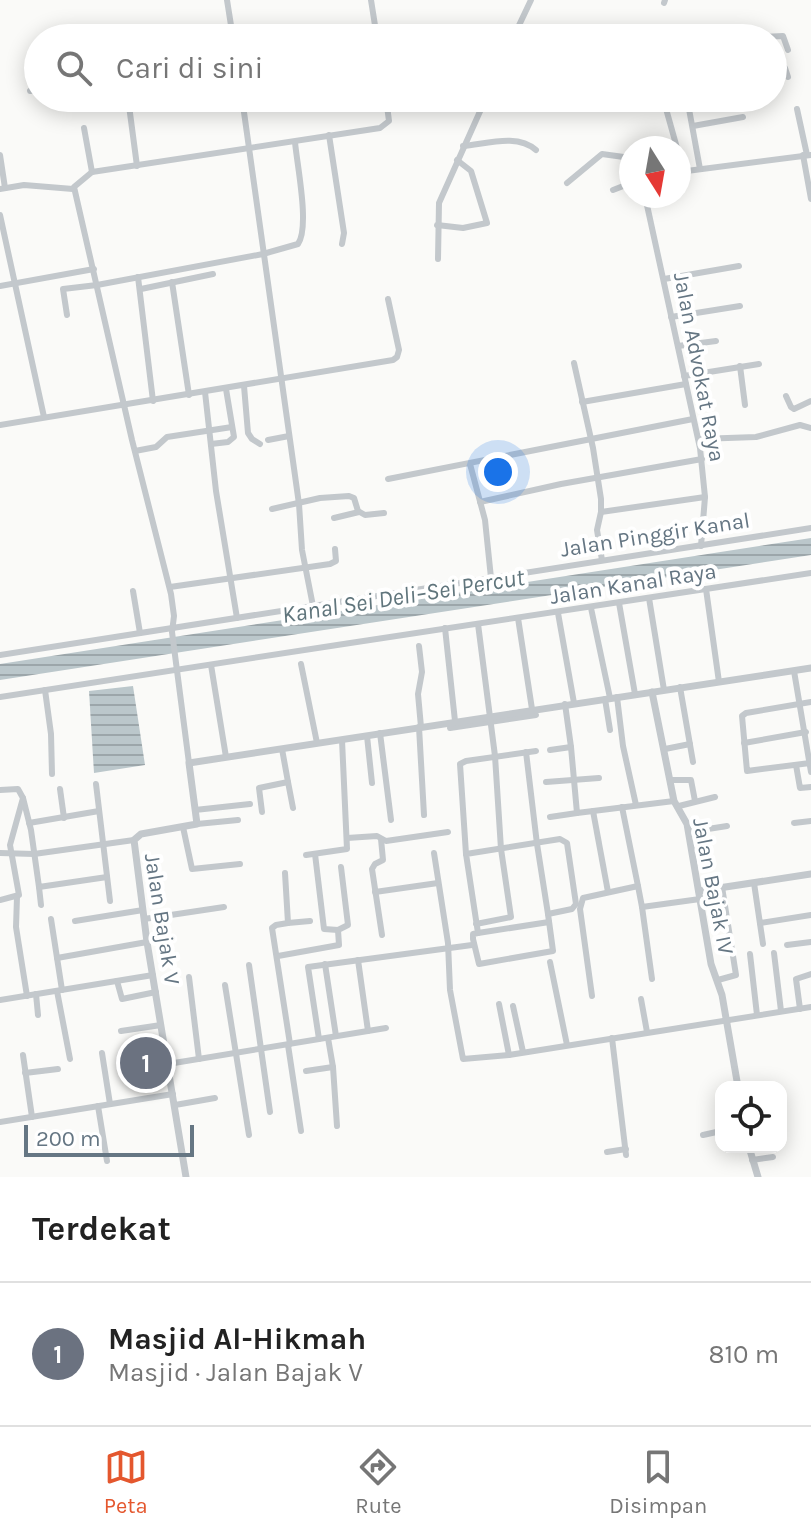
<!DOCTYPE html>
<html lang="id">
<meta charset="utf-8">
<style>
body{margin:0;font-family:Karla,sans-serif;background:#f2f2f2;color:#222}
.controls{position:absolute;right:24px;bottom:24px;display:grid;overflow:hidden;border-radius:16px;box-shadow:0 4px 20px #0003}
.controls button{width:72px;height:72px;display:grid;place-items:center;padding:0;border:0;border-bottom:2px solid #e0e0e0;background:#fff;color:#222;font:40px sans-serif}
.compass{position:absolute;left:619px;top:136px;width:72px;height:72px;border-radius:50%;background:#fff;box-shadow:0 4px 20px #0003;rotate:169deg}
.scale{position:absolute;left:24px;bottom:20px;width:170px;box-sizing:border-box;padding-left:8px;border:4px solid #657683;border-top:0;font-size:22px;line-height:28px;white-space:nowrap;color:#657683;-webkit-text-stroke:6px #fff;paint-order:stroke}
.you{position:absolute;left:498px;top:472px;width:28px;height:28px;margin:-20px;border:6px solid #fff;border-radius:50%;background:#1a73e8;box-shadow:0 0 0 12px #1a73e833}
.badge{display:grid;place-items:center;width:52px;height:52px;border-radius:50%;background:#e4572e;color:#fff;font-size:26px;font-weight:700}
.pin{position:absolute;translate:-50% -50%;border:4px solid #fff;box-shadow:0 2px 8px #0006}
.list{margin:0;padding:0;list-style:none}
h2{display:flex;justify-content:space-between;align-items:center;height:104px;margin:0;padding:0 32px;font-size:34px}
h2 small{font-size:26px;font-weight:400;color:#767676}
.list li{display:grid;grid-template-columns:52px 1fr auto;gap:24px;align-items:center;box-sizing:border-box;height:144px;padding:0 32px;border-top:2px solid #e0e0e0}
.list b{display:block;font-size:30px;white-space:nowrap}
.list p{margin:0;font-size:26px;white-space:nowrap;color:#767676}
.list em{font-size:26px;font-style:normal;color:#767676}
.icon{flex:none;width:44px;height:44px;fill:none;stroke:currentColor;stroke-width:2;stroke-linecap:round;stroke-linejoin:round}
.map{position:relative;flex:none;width:811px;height:1177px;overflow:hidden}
.search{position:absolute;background:#fff;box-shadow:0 4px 20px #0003;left:24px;right:24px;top:24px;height:88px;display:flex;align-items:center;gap:20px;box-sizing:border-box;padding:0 28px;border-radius:44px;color:#767676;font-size:30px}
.sheet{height:248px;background:#fff}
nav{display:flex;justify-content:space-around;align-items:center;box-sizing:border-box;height:112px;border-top:2px solid #e0e0e0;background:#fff;font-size:22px;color:#767676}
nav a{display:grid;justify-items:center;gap:4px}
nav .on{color:#e4572e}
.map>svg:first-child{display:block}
.water{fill:url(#water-rules)}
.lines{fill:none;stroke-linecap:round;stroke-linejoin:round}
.minor{stroke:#c3c8cc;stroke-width:6}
.tertiary{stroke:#c3c8cc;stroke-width:7}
.labels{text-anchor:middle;stroke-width:8;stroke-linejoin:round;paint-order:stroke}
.street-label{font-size:22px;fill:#657683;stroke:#fff}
.water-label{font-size:24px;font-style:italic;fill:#60757c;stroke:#fff}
</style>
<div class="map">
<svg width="811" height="1177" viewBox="0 0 811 1177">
<defs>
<pattern id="water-rules" width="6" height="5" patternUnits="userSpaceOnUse" patternTransform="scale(2)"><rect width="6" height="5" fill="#bbc7cb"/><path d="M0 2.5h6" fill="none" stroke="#9ca6aa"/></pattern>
</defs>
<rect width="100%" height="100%" fill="#fafaf8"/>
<g class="water">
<path d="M 811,538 L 811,555 L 0,680 L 0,664 Z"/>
<path d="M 133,686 L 145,765 L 94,773 L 89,691 Z"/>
</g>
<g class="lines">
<g class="minor">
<path d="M 227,0 L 233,38"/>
<path d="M 371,0 L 377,38"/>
<path d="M 664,3 L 665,0"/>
<path d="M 513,38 L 531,0"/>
<path d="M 748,38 L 751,32 L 756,30 L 763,37 L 783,36 L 788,50"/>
<path d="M 773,69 L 785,68 L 788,77"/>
<path d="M 30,91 L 38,90"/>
<path d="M 128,98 L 137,166"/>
<path d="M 242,98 L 299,504 L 302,550 L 313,606"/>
<path d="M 663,98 L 677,148"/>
<path d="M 797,109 L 807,155"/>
<path d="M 693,126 L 743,117"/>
<path d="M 84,128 L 92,172"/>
<path d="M 329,135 L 344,233 L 342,244"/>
<path d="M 463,146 C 486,144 517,133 536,150"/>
<path d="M 0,155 L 5,188"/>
<path d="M 803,155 L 811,199"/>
<path d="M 679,158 L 681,172"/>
<path d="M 700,169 L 689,109 L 694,104 L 722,98"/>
<path d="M 679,172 L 811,155"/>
<path d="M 567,183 L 602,154 L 631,158"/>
<path d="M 0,189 L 24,185 L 73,189"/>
<path d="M 613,190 L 631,183"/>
<path d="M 645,196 L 700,448 L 705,497 L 701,546"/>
<path d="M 0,215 L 44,417"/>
<path d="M 437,225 L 463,228 L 487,223 L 471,171 L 457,160"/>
<path d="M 438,259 L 439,203 L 486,98"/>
<path d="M 138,277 L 153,401"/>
<path d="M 664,279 L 739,266"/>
<path d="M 172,282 L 189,395"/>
<path d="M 0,286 L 94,269"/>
<path d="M 141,289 L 213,274"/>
<path d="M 67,315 L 63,289 L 97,285 L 263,254 L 298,244 C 310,227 297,165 295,142"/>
<path d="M 671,317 L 740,306"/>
<path d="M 678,346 L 716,341"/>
<path d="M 574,363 L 593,448 L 601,499 L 601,512 L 597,530 L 602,560"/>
<path d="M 740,366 L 745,405"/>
<path d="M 684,376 L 759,364"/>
<path d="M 244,386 L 248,433 L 252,439 L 260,444"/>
<path d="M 205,392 L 216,491 L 237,618"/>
<path d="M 786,396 L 791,407 L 794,409 L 811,401"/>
<path d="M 582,402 L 686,384"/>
<path d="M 0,425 L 393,360 L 397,357 L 399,350 L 388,299"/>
<path d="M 699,439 L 756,437 L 800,425 L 811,428"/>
<path d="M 268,440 L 289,436"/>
<path d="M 211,444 L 228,442 L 234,437 L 226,389"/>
<path d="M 135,451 L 156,447 L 167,437 L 232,427"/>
<path d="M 470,464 L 485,520 L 491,578"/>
<path d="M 388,479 L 693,419"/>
<path d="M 480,502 L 561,484 L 702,459"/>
<path d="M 272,509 L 320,498 L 349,496 L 354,498 L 358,511 L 365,515 L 384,513"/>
<path d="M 601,512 L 705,497"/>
<path d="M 334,518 L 359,512"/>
<path d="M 170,587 L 330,564 L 336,561 L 335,549"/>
<path d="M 706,589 L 719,682"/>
<path d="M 133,591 L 140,633"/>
<path d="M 649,598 L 664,690"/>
<path d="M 619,603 L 635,694"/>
<path d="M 591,608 L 610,698"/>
<path d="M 558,613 L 574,703"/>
<path d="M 518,618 L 532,709"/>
<path d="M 445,628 L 455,721"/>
<path d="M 419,646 L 422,672 L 418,694 L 421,727"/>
<path d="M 0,655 L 811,528"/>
<path d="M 301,664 L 317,743"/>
<path d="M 211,665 L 226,757"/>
<path d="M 794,671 L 811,772"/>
<path d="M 680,687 L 693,762"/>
<path d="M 45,690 L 51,734 L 52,774"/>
<path d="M 0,697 C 270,654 541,615 811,573"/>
<path d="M 617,697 L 623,746 L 636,805"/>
<path d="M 605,699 L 610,730"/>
<path d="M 565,704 L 571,747"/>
<path d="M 419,727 L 424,815"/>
<path d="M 450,728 L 536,715"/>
<path d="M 380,733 L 391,820"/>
<path d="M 367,736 L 372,783"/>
<path d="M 744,743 L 806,732"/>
<path d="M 665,749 L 690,744"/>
<path d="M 550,750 L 571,747 L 577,813 L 674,801"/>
<path d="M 526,752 L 537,844 L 548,914"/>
<path d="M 189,763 L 172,632 L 174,616 L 171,594 L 132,440 L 74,187 L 92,172 L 380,128 L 389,121 L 386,98"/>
<path d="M 810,763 L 747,771 L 742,716 L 746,713 L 811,702"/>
<path d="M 796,765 L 800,788 L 811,787"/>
<path d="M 671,780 L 691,780 L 695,801"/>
<path d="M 288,782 L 293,808"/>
<path d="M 546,782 L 599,778"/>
<path d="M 96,784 L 110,901"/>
<path d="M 60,789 L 64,818"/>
<path d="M 0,790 L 18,789 L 23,798 L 10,845 L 19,895 L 0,900"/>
<path d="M 23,798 L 31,830 L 39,887 L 107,877"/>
<path d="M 679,806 L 715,797"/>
<path d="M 622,807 L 638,886"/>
<path d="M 195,810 L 250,804"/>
<path d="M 593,811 L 608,892"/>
<path d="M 262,812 L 259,788 L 288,782 L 282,749"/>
<path d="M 550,817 L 577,813"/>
<path d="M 29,823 L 99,811"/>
<path d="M 794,823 L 811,821"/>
<path d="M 197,824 L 238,820"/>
<path d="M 183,827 L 192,869 L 240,864"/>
<path d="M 689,832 L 727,826"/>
<path d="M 347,838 L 377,836 L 386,841 L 448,832"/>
<path d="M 381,839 L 383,860 L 375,864 L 372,869 L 382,935"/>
<path d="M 560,839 L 567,843 L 576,904 L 572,909 L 548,914 L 553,951 L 479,964 L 473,939 L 473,934 L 478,933 L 466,854 Z"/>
<path d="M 0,853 L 34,854 L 134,840"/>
<path d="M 434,853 L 448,943 L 450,990 L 463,1059 L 509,1055 L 811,1007"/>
<path d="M 315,854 L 324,929 L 338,930"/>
<path d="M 466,854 L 460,764 L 466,761 L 536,751"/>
<path d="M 306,855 L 347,849 L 342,740"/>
<path d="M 285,873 L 288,923 L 276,925 L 272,928 L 290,1044"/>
<path d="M 754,883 L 763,944"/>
<path d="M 39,887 L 41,905"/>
<path d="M 375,892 L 438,883"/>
<path d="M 17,897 L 16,927 L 27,996"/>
<path d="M 642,907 L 652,979"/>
<path d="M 51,919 L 62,990"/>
<path d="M 144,919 L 224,907"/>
<path d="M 75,921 L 143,910"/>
<path d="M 288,923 L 310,921"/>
<path d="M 760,923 L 811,915"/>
<path d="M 476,924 L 511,917 L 501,849 L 495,756 L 478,624"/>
<path d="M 478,933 L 549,922"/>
<path d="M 787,945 L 811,942"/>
<path d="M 774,953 L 781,1011"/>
<path d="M 750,954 L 757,1015"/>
<path d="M 278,956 L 339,945 L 338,930 L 348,925 L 341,867"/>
<path d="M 57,958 L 147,942"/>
<path d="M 358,960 L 368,1031"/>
<path d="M 550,962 L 567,1045"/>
<path d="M 325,964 L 336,1036"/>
<path d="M 249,965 L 270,1112"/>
<path d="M 189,977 L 199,1059"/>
<path d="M 718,980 L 736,975 L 722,887"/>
<path d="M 117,981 L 122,999 L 156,992"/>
<path d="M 225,985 L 249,1135"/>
<path d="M 57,991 L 70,1059"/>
<path d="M 36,994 L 38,1015"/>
<path d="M 592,996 L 580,909 L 583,898 L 638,886 L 642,907 L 700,899"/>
<path d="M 641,999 L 647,1032"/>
<path d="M 0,1000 L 153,975"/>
<path d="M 499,1004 L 509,1055"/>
<path d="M 513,1006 L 523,1052"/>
<path d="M 800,1009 L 796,979 L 811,974"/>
<path d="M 121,1031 L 161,1025"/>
<path d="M 328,1038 L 333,1067 L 337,1126"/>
<path d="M 612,1038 L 626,1155"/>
<path d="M 319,1039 L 308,967 L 472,945"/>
<path d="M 288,1045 L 301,1131"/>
<path d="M 102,1053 L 110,1104"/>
<path d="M 23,1055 L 32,1117"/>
<path d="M 168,1064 L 386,1028"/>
<path d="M 306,1071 L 333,1067"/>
<path d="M 25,1073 L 58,1069"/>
<path d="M 175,1105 L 215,1098"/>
<path d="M 98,1106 L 107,1161"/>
<path d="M 0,1122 L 173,1094"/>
<path d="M 703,1135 L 721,1131"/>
<path d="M 607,1152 L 626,1149"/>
<path d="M 752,1160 L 773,1157"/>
</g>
<g class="tertiary">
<path d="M 652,692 L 674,801 L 687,824 L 711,964 L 722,995 L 738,1087"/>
<path d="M 699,891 L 811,874"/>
<path d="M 749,1147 L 758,1177"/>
<path d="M 186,1177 L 147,942 L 134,840 L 141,834 L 197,824 L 189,763 L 811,668"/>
</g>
</g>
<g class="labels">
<g class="street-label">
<text transform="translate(700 367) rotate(79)" y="8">Jalan Advokat Raya</text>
<text transform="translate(655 534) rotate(-9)" y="8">Jalan Pinggir Kanal</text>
<text transform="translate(633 583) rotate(-9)" y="8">Jalan Kanal Raya</text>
<text transform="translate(714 886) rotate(79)" y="8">Jalan Bajak IV</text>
<text transform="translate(163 919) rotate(81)" y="8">Jalan Bajak V</text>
</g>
<g class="water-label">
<text transform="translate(403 596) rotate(-9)" y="8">Kanal Sei Deli–Sei Percut</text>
</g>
</g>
</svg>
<div class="controls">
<button><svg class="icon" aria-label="locate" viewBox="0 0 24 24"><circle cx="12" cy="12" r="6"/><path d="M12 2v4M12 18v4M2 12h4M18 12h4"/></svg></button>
</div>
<svg class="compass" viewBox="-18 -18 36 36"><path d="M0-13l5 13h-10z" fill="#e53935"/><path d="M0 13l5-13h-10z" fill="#767676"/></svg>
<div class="scale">200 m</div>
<div class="you"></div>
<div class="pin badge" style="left:146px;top:1063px;background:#6b7280">1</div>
<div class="search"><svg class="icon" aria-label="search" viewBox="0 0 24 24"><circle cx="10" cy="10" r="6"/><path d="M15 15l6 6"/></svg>Cari di sini</div>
</div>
<section class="sheet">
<h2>Terdekat<small></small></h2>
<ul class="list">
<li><span class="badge" style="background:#6b7280">1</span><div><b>Masjid Al-Hikmah</b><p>Masjid · Jalan Bajak V</p></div><em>810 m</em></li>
</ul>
</section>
<nav>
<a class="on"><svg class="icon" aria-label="map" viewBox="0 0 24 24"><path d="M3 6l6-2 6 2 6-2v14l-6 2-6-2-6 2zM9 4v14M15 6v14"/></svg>Peta</a>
<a><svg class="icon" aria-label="directions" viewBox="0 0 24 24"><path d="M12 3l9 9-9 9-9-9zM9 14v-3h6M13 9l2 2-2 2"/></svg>Rute</a>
<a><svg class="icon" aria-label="saved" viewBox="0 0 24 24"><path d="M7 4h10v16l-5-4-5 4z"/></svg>Disimpan</a>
</nav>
